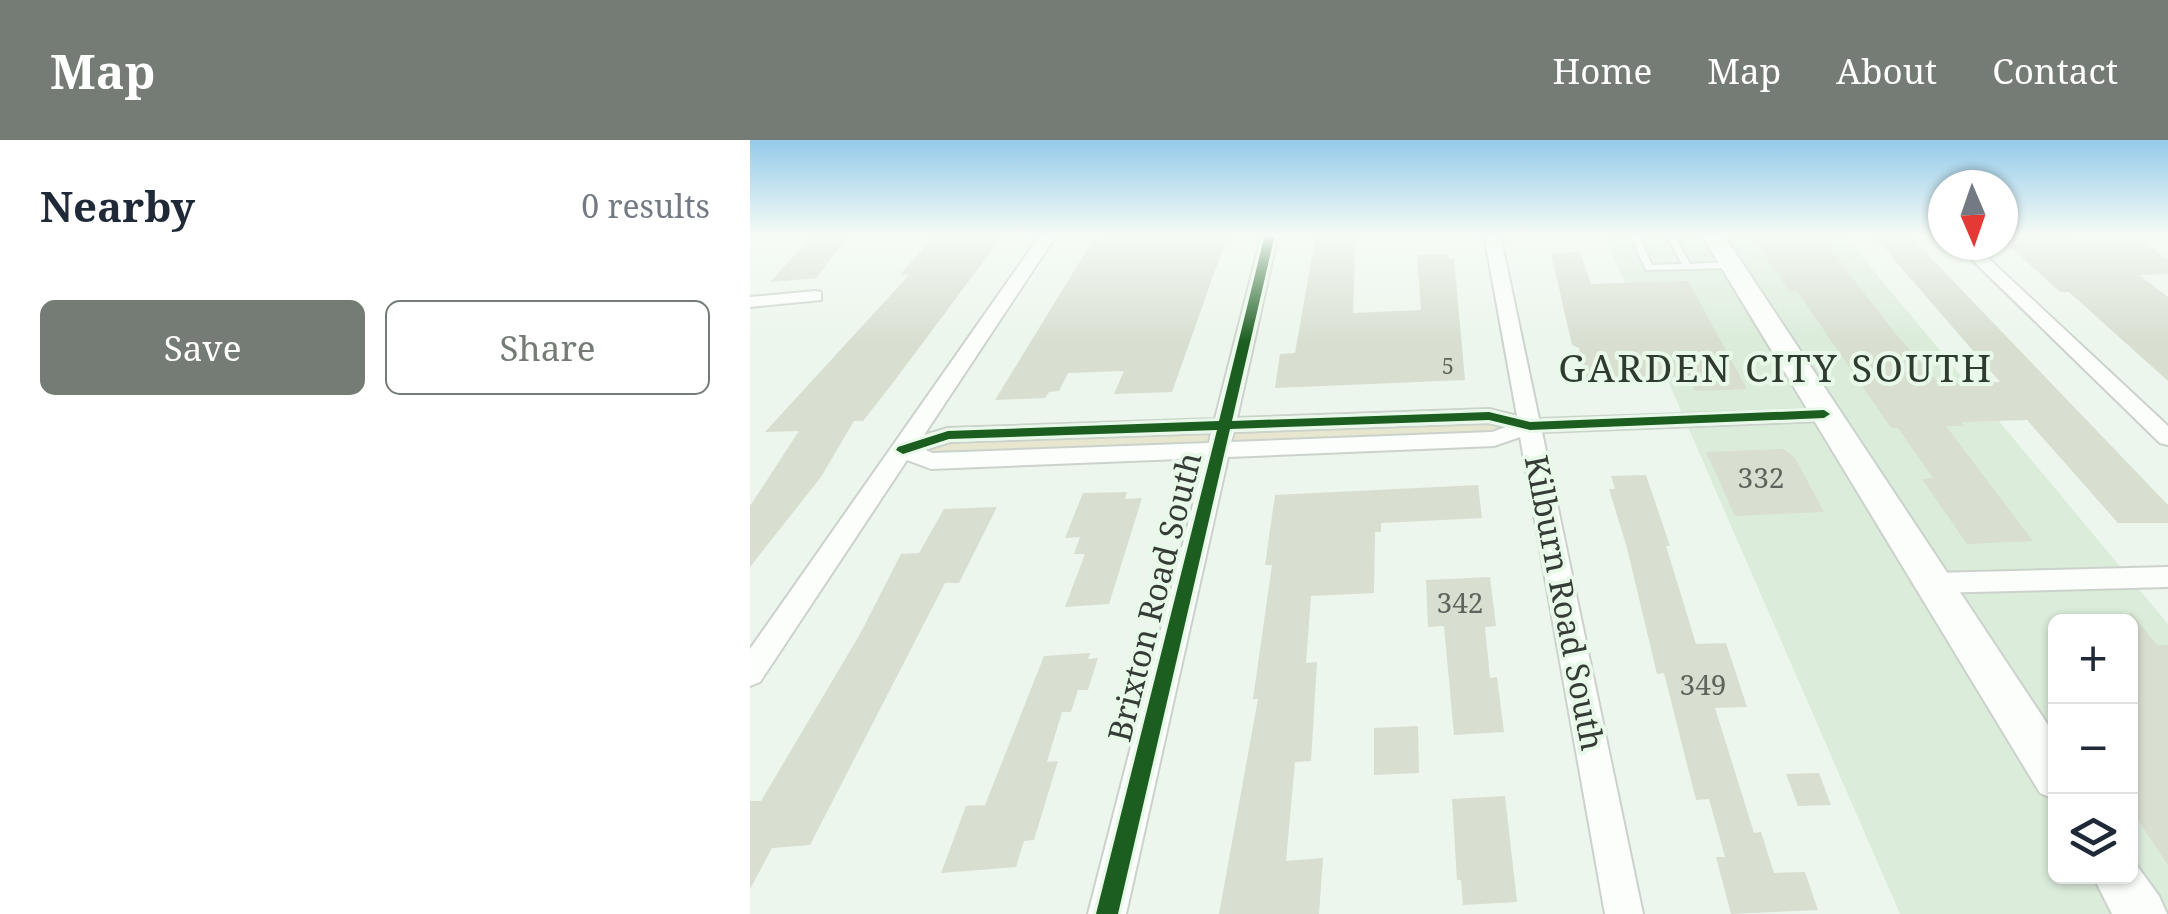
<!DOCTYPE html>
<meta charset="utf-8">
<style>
body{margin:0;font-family:"Noto Serif",serif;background:#f6f6f7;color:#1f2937}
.controls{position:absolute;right:30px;bottom:30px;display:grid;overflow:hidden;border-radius:15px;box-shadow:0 2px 8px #0004}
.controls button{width:90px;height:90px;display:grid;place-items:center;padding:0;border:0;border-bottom:2px solid #e0e1e3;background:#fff;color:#1f2937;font:50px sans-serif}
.compass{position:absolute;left:1178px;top:30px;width:90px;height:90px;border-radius:50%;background:#fff;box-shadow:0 2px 8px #0004;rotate:178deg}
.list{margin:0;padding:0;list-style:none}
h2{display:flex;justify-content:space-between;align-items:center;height:130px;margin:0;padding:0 40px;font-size:42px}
h2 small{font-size:32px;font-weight:400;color:#747a83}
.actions{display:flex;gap:20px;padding:30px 40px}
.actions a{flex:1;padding:22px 0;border:2px solid #757c75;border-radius:15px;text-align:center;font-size:35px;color:#757c75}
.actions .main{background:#757c75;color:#fff}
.icon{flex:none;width:55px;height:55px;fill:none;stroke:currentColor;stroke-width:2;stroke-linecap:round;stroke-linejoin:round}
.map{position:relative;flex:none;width:1418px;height:774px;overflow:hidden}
header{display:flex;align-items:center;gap:60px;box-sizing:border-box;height:140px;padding:0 50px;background:#757c75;color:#fff}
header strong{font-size:48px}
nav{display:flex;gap:55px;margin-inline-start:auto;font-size:35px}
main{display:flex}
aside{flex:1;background:#fff}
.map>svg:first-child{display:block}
.built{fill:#dbecdb;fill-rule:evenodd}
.green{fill:#e7e6cf}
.building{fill:#d8ded0}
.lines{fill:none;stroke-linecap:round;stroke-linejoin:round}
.lane-casing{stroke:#cbd2cb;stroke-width:4}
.street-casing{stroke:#cbd2cb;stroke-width:4}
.secondary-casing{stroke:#cbd2cb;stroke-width:4}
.lane{fill:#fcfefc;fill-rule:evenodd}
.street{fill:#fcfefc;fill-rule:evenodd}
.secondary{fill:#fcfefc;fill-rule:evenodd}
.cycleway-casing{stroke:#e9f9e9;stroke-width:6}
.cycleway{fill:#1b5e20;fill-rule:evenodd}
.labels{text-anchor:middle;stroke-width:8;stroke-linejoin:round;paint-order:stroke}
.far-number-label{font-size:22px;fill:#5e645c}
.number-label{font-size:28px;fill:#5e645c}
.street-label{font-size:32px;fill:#353b35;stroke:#e9f9e9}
.quarter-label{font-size:38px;letter-spacing:2.5px;fill:#2f3b2f;stroke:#e9f9e9}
</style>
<header>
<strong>Map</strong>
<nav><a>Home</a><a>Map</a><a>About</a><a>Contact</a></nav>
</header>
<main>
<aside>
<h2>Nearby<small>0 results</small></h2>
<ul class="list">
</ul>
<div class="actions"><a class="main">Save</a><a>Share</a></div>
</aside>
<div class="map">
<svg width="1418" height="774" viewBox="0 0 1418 774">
<rect width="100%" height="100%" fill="#ecf6ec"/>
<path class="built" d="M 854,94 L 1093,94 L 1418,484 L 1418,774 L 1150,774 ZM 1306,482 L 1380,482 L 1380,736 L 1306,736 Z"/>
<path class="green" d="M 739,276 L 780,286 L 744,299 L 181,321 L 153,310 L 198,295 Z"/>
<g class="building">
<path d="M 64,94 L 100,94 L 66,138 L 20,142 Z"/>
<path d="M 186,94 L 254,94 L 142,244 L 113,281 L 104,281 L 71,337 L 0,427 L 0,366 L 49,291 L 15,292 L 160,134 L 150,135 Z"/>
<path d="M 391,94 L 478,94 L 422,252 L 364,254 L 374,231 L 318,233 L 309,251 L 299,252 L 295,258 L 245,260 L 343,100 L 388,99 Z"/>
<path d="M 566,94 L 606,94 L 603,173 L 671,170 L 667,115 L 698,114 L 699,119 L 704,119 L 715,240 L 525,248 L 530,214 L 545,213 Z"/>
<path d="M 1001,94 L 1070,96 L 1145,193 L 1189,243 L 1250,242 L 1122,94 L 1158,94 L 1418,365 L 1418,383 L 1368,383 L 1277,280 L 1211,282 L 1214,286 L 1196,286 L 1283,401 L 1217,404 L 1172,339 L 1183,338 L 1148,288 L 1141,288 L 1047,151 L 1039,152 Z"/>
<path d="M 1315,96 L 1324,102 L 1393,101 L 1418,120 L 1418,134 L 1389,135 L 1418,157 L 1418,241 L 1319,152 L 1310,152 L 1253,100 L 1253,97 Z"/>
<path d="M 830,112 L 841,144 L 938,141 L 997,249 L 945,251 L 939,237 L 836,237 L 829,208 L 822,205 L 801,113 Z"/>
<path d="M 1033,309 L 1045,318 L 1074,372 L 985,376 L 956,312 Z"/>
<path d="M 896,335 L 920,406 L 916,406 L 946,504 L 976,503 L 997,567 L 965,568 L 1004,693 L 1011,692 L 1024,733 L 1055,732 L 1068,770 L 981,774 L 966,717 L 975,717 L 959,659 L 946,660 L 914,533 L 907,534 L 877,408 L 859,349 L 865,349 L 861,336 Z"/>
<path d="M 728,345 L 732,378 L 631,383 L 631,392 L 625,392 L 624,453 L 561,456 L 556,523 L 567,522 L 561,621 L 545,622 L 536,721 L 573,718 L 569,774 L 469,774 L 508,559 L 503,559 L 522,425 L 515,425 L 525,355 Z"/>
<path d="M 377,352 L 375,359 L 392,358 L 359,464 L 315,467 L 335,414 L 324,414 L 330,397 L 315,398 L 333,353 Z"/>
<path d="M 247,367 L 209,443 L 195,443 L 60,705 L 22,708 L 0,749 L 0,661 L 11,661 L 110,494 L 151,414 L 169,413 L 194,369 Z"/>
<path d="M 740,437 L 746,486 L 735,487 L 740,538 L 747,537 L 754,592 L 704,595 L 694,486 L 678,487 L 676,440 Z"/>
<path d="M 1380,471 L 1407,505 L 1418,505 L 1418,725 L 1380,668 Z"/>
<path d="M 340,513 L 338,519 L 348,518 L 338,550 L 328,550 L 321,572 L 312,572 L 297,622 L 308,621 L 284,700 L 274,701 L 266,727 L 191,733 L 216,666 L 235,665 L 294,516 Z"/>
<path d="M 668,586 L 669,633 L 624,635 L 624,588 Z"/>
<path d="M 1069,633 L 1081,665 L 1048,666 L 1036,634 Z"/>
<path d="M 755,656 L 767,762 L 713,765 L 711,740 L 707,740 L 702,659 Z"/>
</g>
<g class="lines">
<g class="lane-casing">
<path id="lane" d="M 880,94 L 888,94 L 902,125 L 932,124 L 915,94 L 923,94 L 940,124 L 981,122 L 985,125 L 981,128 L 896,130 Z"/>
</g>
<g class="street-casing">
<g id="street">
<path d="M 291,94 L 307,94 L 174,295 L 198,288 L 465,279 L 512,94 L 528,94 L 487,278 L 739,269 L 767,276 L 734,94 L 750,94 L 789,279 L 1082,269 L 1085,274 L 1074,281 L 792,292 L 893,774 L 855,774 L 770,297 L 744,306 L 478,317 L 376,774 L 338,774 L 455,318 L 181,329 L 157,320 L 10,542 L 0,546 L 0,509 ZM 739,283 L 756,287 L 742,292 L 481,302 L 484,292 ZM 461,293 L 459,303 L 183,313 L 175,310 L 200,302 Z"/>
<path d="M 1207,105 L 1224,105 L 1418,286 L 1418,305 L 1410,303 Z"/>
<path d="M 65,151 L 71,152 L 71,160 L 0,167 L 0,157 Z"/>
<path d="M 1418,427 L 1418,447 L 1181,453 L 1172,450 L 1168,443 L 1172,436 L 1181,433 Z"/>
</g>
</g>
<g class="secondary-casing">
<g id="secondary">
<path d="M 951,94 L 973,94 L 1306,597 L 1306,660 L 1290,653 Z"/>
<path d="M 1380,716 L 1409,756 L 1417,774 L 1362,774 L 1343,736 L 1380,736 Z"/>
</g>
</g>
<use href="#lane" class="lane"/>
<use href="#street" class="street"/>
<use href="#secondary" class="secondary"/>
<g class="cycleway-casing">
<path id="cycleway" d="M 515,94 L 525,94 L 482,281 L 739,272 L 780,282 L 1074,270 L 1080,274 L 1074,278 L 780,290 L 739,280 L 480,289 L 368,774 L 346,774 L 467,290 L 199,299 L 153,314 L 146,310 L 148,307 L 198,291 L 469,281 Z"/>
</g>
<use href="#cycleway" class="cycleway"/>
</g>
<linearGradient id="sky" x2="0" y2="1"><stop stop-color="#95cbea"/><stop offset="0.47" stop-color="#f6fbf6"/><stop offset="1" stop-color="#f6fbf6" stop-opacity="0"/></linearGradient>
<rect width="1418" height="202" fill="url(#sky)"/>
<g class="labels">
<g class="far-number-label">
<text x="698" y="234">5</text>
</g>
<g class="number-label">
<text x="1011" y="348">332</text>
<text x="710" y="473">342</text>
<text x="953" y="555">349</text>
</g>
<g class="street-label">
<text transform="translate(405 457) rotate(-76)" y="11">Brixton Road South</text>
<text transform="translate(814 463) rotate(79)" y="11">Kilburn Road South</text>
</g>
<g class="quarter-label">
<text x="1026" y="242">GARDEN CITY SOUTH</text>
</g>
</g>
</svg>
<div class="controls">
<button>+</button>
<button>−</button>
<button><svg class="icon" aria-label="layers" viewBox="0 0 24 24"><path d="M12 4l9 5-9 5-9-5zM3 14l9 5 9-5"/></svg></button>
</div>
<svg class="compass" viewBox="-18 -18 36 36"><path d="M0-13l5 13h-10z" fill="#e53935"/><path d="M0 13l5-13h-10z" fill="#747a83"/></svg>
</div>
</main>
